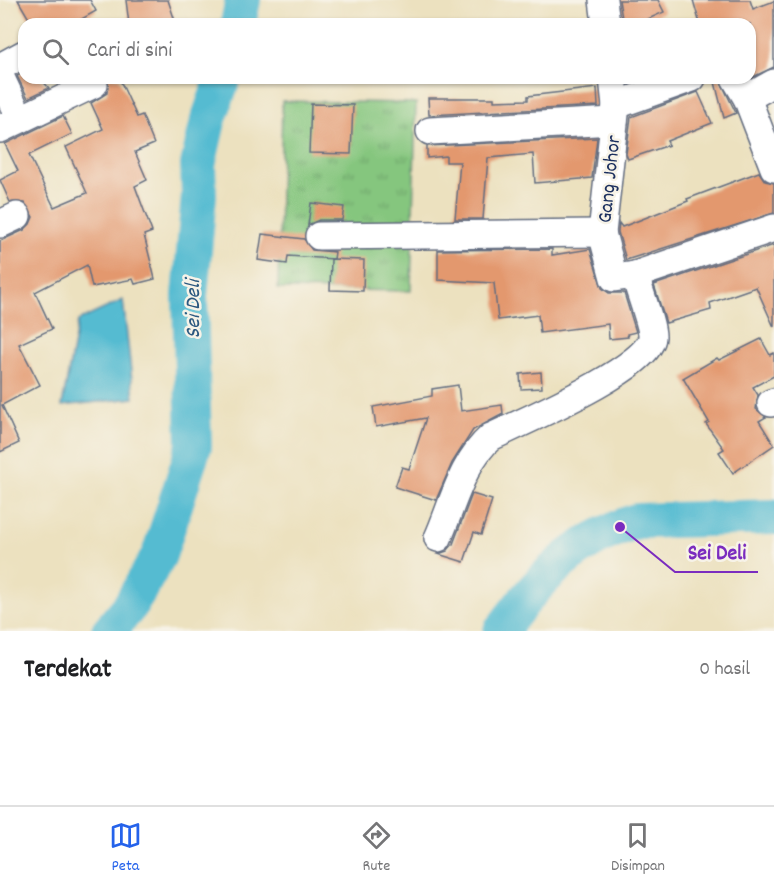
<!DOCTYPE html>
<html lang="id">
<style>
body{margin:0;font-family:Dekko,sans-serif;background:#f2f2f2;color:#202124}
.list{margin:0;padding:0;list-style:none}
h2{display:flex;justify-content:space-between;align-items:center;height:78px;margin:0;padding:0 24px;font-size:26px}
h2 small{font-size:20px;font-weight:400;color:#757577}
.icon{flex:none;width:33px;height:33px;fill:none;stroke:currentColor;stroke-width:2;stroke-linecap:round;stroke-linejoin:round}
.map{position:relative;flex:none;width:774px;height:631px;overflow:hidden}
.search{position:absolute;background:#fff;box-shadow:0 2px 4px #0004;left:18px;right:18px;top:18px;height:66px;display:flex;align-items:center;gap:15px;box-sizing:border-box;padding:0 21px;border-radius:18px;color:#757577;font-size:22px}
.sheet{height:174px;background:#fff}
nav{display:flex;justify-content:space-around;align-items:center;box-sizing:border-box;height:84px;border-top:2px solid #e0e0e0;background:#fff;font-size:16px;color:#757577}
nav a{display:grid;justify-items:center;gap:3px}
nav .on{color:#2563eb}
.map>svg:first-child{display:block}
.grass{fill:url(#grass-tufts);stroke:#507a6e;stroke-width:1.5}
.water{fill:#54bbd1;stroke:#387598;stroke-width:1.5}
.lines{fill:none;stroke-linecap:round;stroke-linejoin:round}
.river{stroke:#54bbd1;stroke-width:36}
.building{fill:#e3986e}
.minor-casing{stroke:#646d80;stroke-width:30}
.minor{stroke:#fff;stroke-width:27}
.labels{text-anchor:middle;stroke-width:5;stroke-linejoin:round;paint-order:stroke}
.street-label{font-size:21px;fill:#1b2f5e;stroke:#f7f3e8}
.water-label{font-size:22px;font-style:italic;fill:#2c5980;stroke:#f7f3e8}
.leader{fill:none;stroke:#7b2cbf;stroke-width:2}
.callout-dot{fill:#7b2cbf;stroke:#f7f3e8;stroke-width:2}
.callout-label{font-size:22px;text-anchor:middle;font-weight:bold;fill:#7b2cbf;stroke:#f7f3e8;stroke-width:5;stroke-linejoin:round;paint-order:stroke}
</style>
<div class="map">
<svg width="774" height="631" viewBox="0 0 774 631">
<defs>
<pattern id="grass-tufts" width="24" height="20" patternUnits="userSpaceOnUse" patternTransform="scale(1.5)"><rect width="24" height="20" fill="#85c67e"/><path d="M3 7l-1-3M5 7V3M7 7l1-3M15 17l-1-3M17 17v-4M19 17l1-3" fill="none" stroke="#6ca16a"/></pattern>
</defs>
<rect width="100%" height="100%" fill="#f7f3e8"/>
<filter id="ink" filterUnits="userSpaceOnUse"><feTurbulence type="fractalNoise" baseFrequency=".0167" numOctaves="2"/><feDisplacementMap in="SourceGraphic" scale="12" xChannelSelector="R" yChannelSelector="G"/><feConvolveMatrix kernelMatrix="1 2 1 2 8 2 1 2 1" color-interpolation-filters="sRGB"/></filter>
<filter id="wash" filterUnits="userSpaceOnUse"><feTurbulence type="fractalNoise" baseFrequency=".008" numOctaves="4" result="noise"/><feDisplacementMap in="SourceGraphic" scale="24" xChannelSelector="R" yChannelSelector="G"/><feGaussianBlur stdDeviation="1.35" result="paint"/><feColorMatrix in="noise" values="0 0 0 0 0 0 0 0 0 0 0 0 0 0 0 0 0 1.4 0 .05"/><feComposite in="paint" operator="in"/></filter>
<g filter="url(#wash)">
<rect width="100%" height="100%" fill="#ece1bf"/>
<path class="grass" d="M 282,101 L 416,103 L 411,291 L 278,289 Z"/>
<path class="water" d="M 123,300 L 134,398 L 62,406 L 78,321 Z"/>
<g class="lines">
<g class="river">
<path d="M 238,24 L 243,0"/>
<path d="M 109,631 L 130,606 L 159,555 L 194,446 L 190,296 L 199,195 L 198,165 L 208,121 L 223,78"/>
<path d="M 501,631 C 538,579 575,541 637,521 L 774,517"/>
</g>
</g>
<g id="blocks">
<g class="building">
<path d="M 18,0 L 90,0 L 96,11 L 73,24 L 32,24 Z"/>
<path d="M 126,0 L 168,0 L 176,24 L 129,24 Z"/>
<path d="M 619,0 L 658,0 L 664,12 L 637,24 L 623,24 Z"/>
<path d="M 693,0 L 750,0 L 753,9 L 774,1 L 774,67 L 753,77 L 750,72 L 750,24 L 700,24 Z"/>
<path d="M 24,72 L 24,78 L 40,78 L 49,88 L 28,98 L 17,76 Z"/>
<path d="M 108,78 L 119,78 L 137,117 L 142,115 L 154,144 L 135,152 L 147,180 L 135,186 L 152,232 L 144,235 L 155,279 L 135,284 L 133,279 L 92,287 L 87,265 L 35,292 L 52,329 L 19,344 L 40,385 L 2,405 L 19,443 L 0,452 L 0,241 L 24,230 L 30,224 L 33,217 L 25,203 L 10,202 L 0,180 L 18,171 L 5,144 L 63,116 L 72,134 L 29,155 L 54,207 L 87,193 L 66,147 L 103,129 L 91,103 L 107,93 Z"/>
<path d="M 714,78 L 719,78 L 736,113 L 724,118 Z"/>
<path d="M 597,88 L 598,106 L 429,115 L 428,98 L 494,98 L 494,101 L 528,100 L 528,96 Z"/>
<path d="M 698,92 L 712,123 L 667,141 L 669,145 L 628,159 L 626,154 L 631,117 Z"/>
<path d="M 311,104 L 353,105 L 351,154 L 309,153 Z"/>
<path d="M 597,138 L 592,178 L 535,183 L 533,154 L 488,158 L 483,219 L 455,219 L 460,162 L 446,162 L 446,156 L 427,158 L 427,146 Z"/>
<path d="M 759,172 L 765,181 L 774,183 L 774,213 L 626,260 L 618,232 L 619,223 L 622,227 L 688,201 L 687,199 Z"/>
<path d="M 311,203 L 344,207 L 342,220 L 319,220 L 308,225 Z"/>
<path d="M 262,234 L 304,239 L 312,250 L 335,252 L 334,259 L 288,256 L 287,264 L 258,260 Z"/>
<path d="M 774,245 L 774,327 L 756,287 L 710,303 L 711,310 L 666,323 L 654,285 Z"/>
<path d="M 552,249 L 552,255 L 590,249 L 602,288 L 609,293 L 624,293 L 636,332 L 627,334 L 628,337 L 609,339 L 608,324 L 540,333 L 538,315 L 498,320 L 494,283 L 438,280 L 438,250 Z"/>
<path d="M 331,259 L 364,260 L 363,291 L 330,290 Z"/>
<path d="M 761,339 L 770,355 L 774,353 L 774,376 L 753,387 L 758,395 L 756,409 L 766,417 L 759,421 L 774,445 L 733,473 L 719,452 L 724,449 L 706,424 L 709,422 L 683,378 L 717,358 L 719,360 Z"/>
<path d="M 541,372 L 542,388 L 521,389 L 520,374 Z"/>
<path d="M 458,385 L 461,411 L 502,405 L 503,414 L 473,430 L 452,463 L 436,500 L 395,487 L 402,467 L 409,469 L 426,418 L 376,427 L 373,407 L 432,396 L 432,389 Z"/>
<path d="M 472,494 L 492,500 L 481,535 L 474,532 L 464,562 L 438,554 L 447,551 L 453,544 Z"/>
</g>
</g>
</g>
<g filter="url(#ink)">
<use href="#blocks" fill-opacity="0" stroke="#646d80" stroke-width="1.5"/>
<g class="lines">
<g class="minor-casing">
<g id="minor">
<path d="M 603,0 L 606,24"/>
<path d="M 0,67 L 24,54"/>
<path d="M 0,76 L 20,119"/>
<path d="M 613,78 L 616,105 L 602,233 L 614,278 L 635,275 L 774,228"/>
<path d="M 735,78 L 747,98 L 774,168"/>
<path d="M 747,98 L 774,83"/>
<path d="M 616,105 L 692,78"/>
<path d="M 0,129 L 94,84"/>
<path d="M 430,131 L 614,121"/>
<path d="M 0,224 L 17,216"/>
<path d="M 319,236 L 602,233"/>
<path d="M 771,403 L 774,402"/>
<path d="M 438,538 C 453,504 462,462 491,437 C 520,423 650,368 652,337 C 653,326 638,288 635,275"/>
</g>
</g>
<use href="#minor" class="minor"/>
</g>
</g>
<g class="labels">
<g class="street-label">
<text transform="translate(608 179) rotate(-84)" y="7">Gang Johor</text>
</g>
<g class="water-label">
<text transform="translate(191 309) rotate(-90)" y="8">Sei Deli</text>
</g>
</g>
<path class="leader" d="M620 527L675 572H758"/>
<circle class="callout-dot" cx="620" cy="527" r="6"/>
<g class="callout-label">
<text x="717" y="559">Sei Deli</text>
</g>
</svg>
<div class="search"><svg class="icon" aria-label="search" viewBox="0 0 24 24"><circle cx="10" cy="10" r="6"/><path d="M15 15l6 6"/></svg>Cari di sini</div>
</div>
<section class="sheet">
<h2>Terdekat<small>0 hasil</small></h2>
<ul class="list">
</ul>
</section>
<nav>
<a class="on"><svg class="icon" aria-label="map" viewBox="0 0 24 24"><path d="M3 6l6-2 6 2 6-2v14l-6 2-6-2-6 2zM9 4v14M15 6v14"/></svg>Peta</a>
<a><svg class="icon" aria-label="directions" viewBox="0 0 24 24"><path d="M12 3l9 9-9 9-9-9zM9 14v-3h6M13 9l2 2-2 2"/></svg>Rute</a>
<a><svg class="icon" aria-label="saved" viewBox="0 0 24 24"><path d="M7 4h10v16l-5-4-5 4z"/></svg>Disimpan</a>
</nav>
